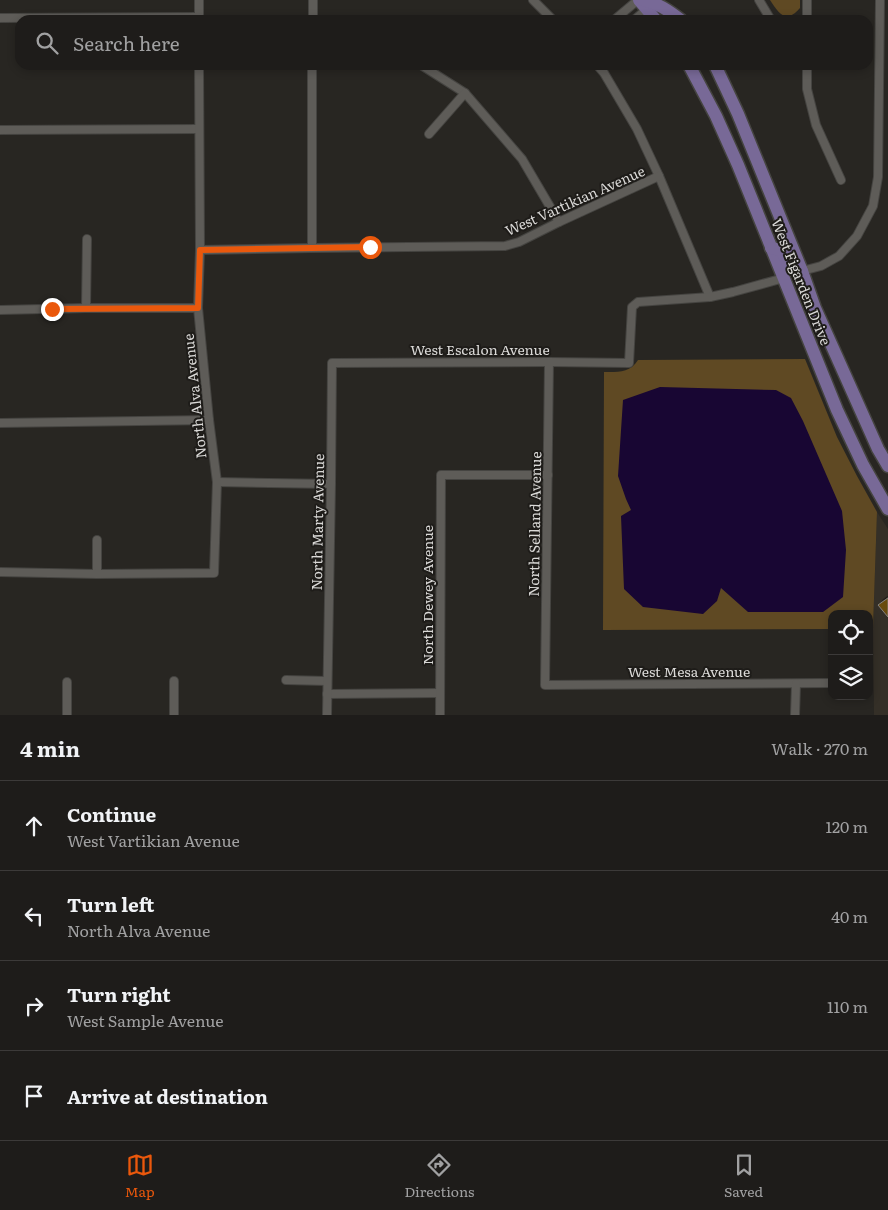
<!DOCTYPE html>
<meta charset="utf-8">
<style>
body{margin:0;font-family:Literata,serif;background:#2b2927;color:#f1f3f6}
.controls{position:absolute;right:15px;bottom:15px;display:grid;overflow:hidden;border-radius:10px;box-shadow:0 2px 8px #0003}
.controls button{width:45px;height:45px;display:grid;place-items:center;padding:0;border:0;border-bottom:1px solid #3c3a39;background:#1e1c1a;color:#f1f3f6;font:25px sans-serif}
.stop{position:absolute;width:15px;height:15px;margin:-11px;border:4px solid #ea580c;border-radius:50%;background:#fff}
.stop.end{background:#ea580c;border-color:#fff;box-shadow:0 1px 5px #0008}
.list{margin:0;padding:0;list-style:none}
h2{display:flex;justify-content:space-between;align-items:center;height:65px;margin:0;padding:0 20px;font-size:21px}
h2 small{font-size:16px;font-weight:400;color:#a1a1a2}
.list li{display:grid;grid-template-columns:32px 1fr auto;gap:15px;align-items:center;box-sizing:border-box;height:90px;padding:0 20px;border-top:1px solid #3c3a39}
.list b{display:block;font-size:19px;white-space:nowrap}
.list p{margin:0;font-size:16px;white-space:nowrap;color:#a1a1a2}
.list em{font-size:16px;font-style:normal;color:#a1a1a2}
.icon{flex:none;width:28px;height:28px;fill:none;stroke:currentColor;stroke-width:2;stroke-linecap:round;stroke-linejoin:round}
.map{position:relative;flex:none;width:888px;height:715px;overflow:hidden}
.search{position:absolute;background:#1e1c1a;box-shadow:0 2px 8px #0003;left:15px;right:15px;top:15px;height:55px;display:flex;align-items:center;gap:12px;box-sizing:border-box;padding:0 18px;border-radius:15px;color:#a1a1a2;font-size:19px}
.sheet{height:425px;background:#1e1c1a}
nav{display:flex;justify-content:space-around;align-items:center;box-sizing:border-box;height:70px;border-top:1px solid #3c3a39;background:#1e1c1a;font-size:14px;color:#a1a1a2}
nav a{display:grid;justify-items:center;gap:2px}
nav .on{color:#ea580c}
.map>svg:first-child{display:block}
.built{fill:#342f27}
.green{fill:#5f4923}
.water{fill:#180633}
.building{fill:#694b10;stroke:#86837f;filter:url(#shadow)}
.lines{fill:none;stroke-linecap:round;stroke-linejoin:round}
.minor-casing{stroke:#454441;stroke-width:10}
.primary-casing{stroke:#454441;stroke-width:15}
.minor{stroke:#5e5c58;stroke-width:8}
.primary{stroke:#786997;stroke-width:12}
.route{stroke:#ea580c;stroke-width:6}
.labels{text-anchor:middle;stroke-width:4;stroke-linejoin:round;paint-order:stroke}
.street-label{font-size:14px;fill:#dad9d7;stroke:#1e1c19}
</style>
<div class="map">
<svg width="888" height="715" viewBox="0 0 888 715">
<defs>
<filter id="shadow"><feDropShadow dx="4.5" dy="-4.5" stdDeviation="0" flood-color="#0009"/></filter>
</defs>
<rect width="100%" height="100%" fill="#282622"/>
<path class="built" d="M 877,512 L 888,529 L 888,715 L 874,715 L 873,628 Z"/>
<g class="green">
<path d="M 770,0 L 800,0 L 800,8 C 786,24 779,14 770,0 Z"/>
<path d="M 805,359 L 837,437 L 857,476 L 877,512 L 873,628 L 869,628 L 869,614 L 832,614 L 832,629 L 603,630 L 604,372 C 618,372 630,373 638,360 Z"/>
</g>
<path class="water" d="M 660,387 L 776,390 L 791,398 L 803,421 L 842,511 L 846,550 L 843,597 L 823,612 L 748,612 L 721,588 L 717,601 L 703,614 L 643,607 L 624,589 L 621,516 L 631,510 L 626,499 L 618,476 L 623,400 Z"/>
<path class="building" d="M 888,598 L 888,617 L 878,605 Z"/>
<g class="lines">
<g class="minor-casing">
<g id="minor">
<path d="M 199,0 L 199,20"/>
<path d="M 533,0 L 553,20"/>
<path d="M 759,0 L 771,20"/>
<path d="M 0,18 L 199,17"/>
<path d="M 313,20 L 313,0"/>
<path d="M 614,20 L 638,0"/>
<path d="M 634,20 L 647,9"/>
<path d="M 807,20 L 807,0"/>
<path d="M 421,65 L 465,93 L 522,159 L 559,222"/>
<path d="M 597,65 L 604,73 L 637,129 L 659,176 L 710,297"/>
<path d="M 807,65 L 807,89 L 816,125 L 841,180"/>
<path d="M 0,130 L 199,129"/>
<path d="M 429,134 L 465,93"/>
<path d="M 312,248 L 312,65"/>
<path d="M 200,250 L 312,248 L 505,246 L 519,242 L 559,222 L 659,176"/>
<path d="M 802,271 L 821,266 L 839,256 L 857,236 L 873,206 L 878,177 L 880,0"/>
<path d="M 86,308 L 87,239"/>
<path d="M 0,310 L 86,308 L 198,308"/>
<path d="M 549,362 L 545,685 L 832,683"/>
<path d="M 0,423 L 209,420"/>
<path d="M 217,482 L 331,484"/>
<path d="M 97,540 L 97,574"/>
<path d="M 0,572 L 97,574 L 214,573 L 217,482 L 209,420 L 198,308 L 200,250 L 199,65"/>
<path d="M 286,680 L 327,681"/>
<path d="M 67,682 L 67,715"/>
<path d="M 327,694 L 440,693"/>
<path d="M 174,715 L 174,681"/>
<path d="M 327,715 L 331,484 L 332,363 L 549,362 L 629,363 L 632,307 L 638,302 L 710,297 L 733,292 L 784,278"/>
<path d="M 440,715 L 441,475 L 548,475"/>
<path d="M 795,715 L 796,684"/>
</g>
</g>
<g class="primary-casing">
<g id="primary">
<path d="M 639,0 L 656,20"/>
<path d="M 643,0 C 658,3 669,11 681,20"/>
<path d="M 689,65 L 716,116 L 738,165 L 837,410 L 863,465 L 888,509"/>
<path d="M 715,65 L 738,114 L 802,271 L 815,308 L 878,449 L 888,466"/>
<path d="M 771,248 L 781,250 L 788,263 L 802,271"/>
</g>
</g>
<use href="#minor" class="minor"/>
<use href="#primary" class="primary"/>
</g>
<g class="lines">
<path class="route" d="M 52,309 L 198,308 L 200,250 L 370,247"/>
</g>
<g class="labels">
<g class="street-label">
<text transform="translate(575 201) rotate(-24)" y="5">West Vartikian Avenue</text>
<text transform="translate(801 282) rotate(68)" y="5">West Figarden Drive</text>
<text x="480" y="355">West Escalon Avenue</text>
<text transform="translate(195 396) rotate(-96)" y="5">North Alva Avenue</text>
<text transform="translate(318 522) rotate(-89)" y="5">North Marty Avenue</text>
<text transform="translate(535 524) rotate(-89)" y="5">North Selland Avenue</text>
<text transform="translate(428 595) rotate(-90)" y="5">North Dewey Avenue</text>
<text x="689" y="677">West Mesa Avenue</text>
</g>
</g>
</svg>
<div class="controls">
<button><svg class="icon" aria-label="locate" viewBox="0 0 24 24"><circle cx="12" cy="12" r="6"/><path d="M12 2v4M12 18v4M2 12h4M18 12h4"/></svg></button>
<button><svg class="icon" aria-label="layers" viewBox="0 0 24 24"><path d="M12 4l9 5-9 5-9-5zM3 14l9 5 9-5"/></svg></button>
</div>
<div class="stop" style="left:370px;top:247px"></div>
<div class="stop end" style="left:52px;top:309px"></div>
<div class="search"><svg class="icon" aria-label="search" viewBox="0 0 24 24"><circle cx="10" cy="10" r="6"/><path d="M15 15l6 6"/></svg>Search here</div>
</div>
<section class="sheet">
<h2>4 min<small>Walk · 270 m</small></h2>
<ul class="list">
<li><svg class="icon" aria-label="ahead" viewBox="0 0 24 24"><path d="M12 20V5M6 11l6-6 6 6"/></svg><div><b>Continue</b><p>West Vartikian Avenue</p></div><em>120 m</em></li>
<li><svg class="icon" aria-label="left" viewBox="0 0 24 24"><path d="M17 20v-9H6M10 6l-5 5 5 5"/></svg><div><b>Turn left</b><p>North Alva Avenue</p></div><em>40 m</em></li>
<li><svg class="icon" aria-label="right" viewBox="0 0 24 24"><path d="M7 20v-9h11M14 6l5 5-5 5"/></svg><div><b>Turn right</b><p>West Sample Avenue</p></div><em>110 m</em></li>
<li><svg class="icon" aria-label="arrive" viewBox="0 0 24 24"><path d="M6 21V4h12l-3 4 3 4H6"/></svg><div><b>Arrive at destination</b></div></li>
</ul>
</section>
<nav>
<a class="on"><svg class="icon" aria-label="map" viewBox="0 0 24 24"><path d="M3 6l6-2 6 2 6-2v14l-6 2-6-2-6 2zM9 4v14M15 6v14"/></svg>Map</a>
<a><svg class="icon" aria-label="directions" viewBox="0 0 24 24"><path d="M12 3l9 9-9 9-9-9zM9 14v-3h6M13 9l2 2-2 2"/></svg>Directions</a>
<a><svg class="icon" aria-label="saved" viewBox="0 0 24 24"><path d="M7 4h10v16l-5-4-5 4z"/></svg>Saved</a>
</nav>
